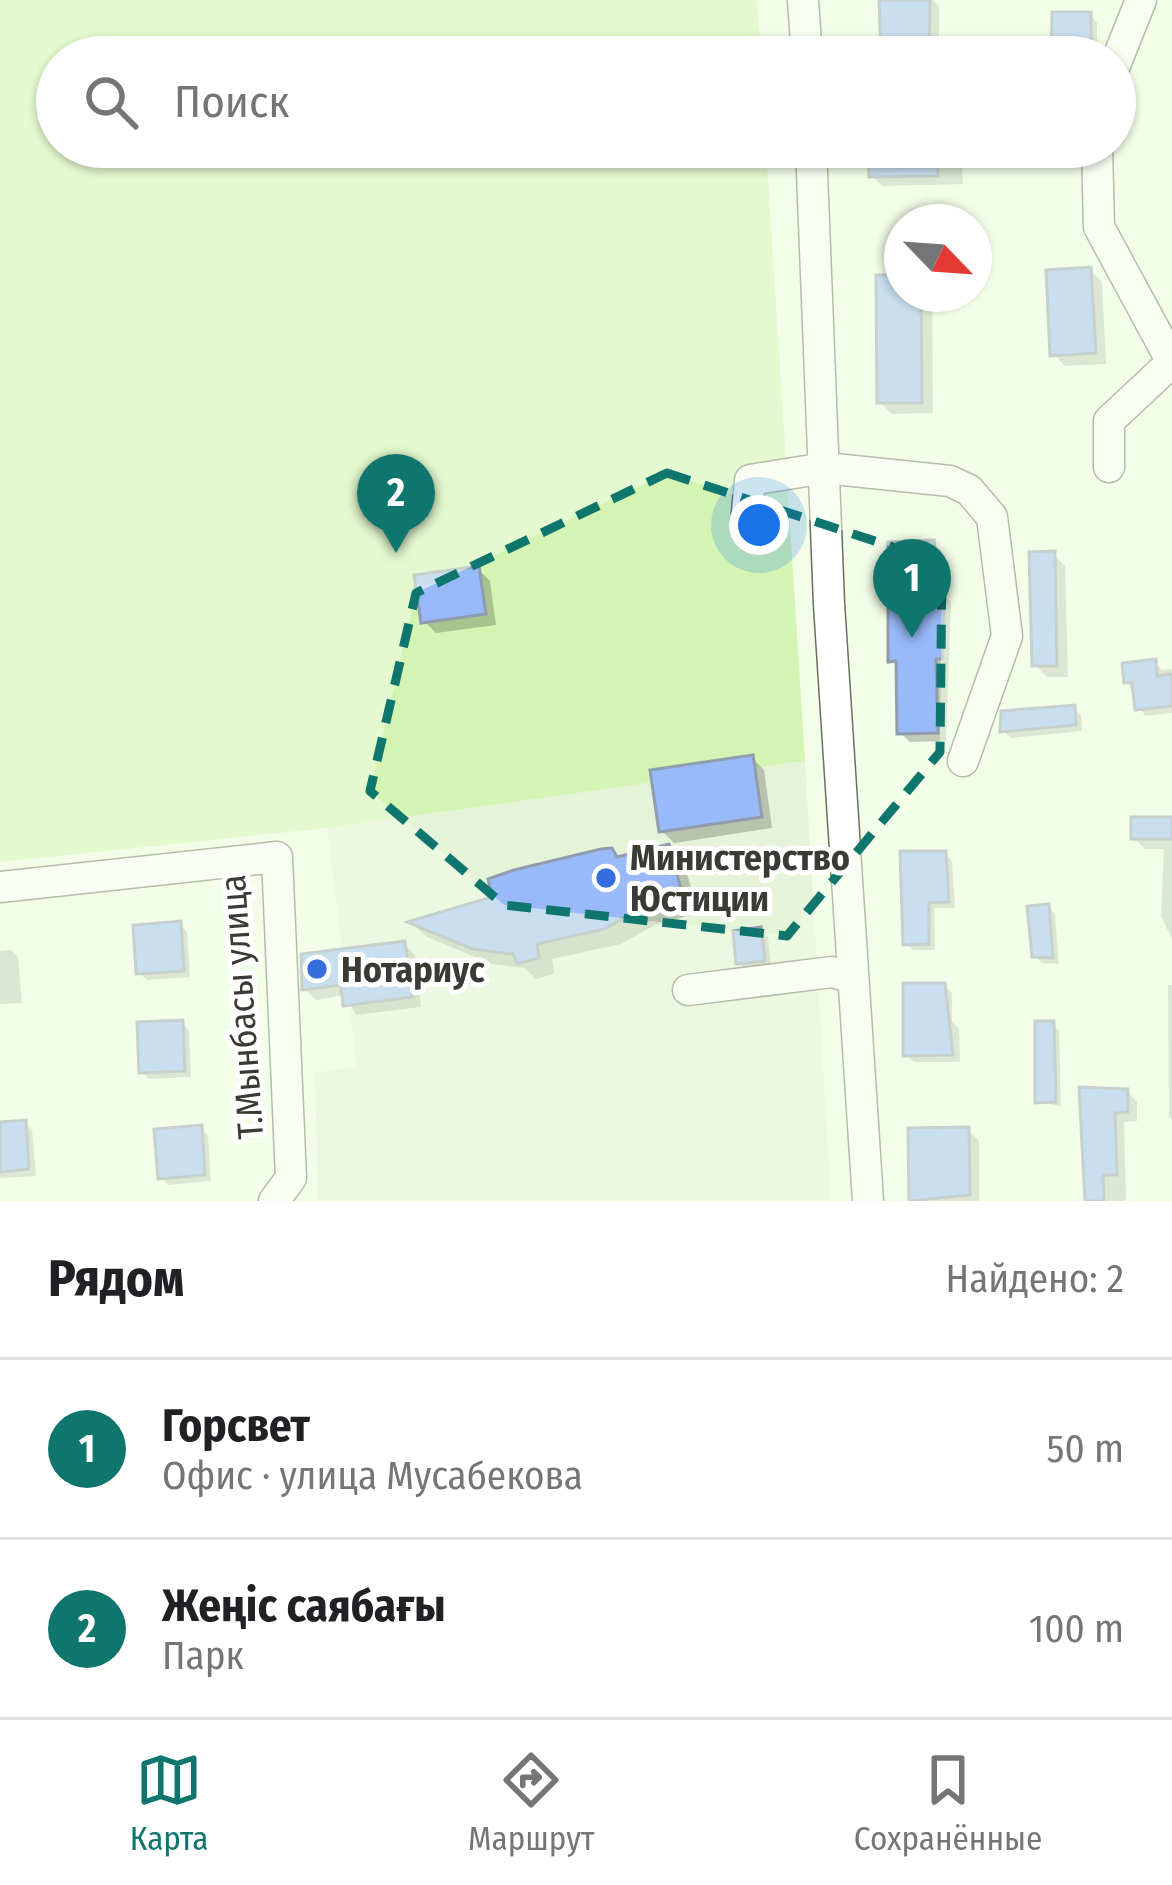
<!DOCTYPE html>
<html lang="ru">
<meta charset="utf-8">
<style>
body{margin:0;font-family:"Fira Sans Condensed",sans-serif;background:#f6f6f6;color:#202124}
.compass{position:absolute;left:884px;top:204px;width:108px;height:108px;border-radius:50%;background:#fff;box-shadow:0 3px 9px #0004;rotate:115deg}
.you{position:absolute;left:759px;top:525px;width:42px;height:42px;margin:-30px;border:9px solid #fff;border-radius:50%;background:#1a73e8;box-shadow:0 0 0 18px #1a73e833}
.badge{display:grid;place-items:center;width:78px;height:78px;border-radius:50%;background:#0f766e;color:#fff;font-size:39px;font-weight:700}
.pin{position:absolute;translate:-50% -99px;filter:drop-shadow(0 3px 6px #0008)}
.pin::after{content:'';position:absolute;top:63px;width:42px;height:36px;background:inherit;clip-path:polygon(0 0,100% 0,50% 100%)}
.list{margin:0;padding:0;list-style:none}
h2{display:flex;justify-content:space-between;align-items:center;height:156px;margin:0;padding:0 48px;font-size:51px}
h2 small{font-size:39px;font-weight:400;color:#757577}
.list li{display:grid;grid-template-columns:78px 1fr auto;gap:36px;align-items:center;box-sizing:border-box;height:180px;padding:0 48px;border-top:3px solid #e0e0e0}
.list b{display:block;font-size:45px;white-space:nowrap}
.list p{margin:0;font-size:39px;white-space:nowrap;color:#757577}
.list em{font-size:39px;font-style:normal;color:#757577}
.icon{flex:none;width:66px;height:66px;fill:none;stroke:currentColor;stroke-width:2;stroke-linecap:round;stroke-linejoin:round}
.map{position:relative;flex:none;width:1172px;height:1201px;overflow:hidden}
.search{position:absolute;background:#fff;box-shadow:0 3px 9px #0004;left:36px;right:36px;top:36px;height:132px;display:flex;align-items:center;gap:30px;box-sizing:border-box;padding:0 42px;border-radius:66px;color:#757577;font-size:45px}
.sheet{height:516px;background:#fff}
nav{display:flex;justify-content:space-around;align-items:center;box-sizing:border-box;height:168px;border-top:3px solid #e0e0e0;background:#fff;font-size:33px;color:#757577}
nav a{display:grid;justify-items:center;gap:6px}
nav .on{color:#0f766e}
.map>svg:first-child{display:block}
.built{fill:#e5f4d8}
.green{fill:#d3f4b2}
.shadow{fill:#0003}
.building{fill:#98baf8;stroke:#919caf;stroke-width:3}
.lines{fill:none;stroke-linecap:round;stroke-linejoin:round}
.minor-casing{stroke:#67715e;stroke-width:33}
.minor{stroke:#fff;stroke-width:30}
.marked{fill:none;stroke:#0f766e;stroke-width:9;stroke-dasharray:24 15;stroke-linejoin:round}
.poi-dot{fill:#376edd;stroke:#fff;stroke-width:4.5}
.labels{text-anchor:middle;stroke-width:10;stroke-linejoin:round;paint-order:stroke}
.poi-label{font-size:36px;font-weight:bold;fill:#383c34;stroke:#fff;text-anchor:start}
.street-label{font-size:36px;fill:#383c34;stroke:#fff}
</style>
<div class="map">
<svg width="1172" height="1201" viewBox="0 0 1172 1201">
<rect width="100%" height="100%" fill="#f3fee8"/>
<path class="built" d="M 805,761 L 831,1201 L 318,1201 L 315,1073 L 357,1066 L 327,828 Z"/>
<path class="green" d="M 0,0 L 757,0 L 761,57 L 57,57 L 57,147 L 766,147 L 805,761 L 327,828 L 0,862 Z"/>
<g class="shadow">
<path d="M 883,0 L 933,0 L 939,6 L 939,47 L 947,46 L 957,57 L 885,57 Z"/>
<path d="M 1090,15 L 1097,23 L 1097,57 L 1054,57 Z"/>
<path d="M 888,147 L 961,147 L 963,184 L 882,186 L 872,176 L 888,159 Z"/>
<path d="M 1090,270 L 1102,282 L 1106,364 L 1065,366 L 1053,354 Z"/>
<path d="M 902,278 L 902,294 L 932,294 L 933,413 L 892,414 L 880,402 Z"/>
<path d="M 933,543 L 942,552 L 944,595 L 951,602 L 946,741 L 910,742 L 900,733 L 899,668 L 891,660 Z"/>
<path d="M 1053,554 L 1065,566 L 1068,677 L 1047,677 L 1035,665 Z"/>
<path d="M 478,569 L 490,581 L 496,625 L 436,633 L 424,621 Z"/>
<path d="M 1155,662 L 1162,670 L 1172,669 L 1172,713 L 1145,716 L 1127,682 Z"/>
<path d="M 1073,708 L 1081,715 L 1082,731 L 1011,738 L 1003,731 Z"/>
<path d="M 752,758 L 764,770 L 772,828 L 674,843 L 662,831 Z"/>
<path d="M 1172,820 L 1172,939 L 1161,916 L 1164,849 L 1145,849 L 1134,838 Z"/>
<path d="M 668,847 L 684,863 L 698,913 L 655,925 L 621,944 L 552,959 L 554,974 L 536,979 L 525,968 L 492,964 L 427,937 L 413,924 L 496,899 L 611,851 L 620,860 Z"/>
<path d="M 945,854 L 952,861 L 955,908 L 934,908 L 935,950 L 913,950 L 906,944 Z"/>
<path d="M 1048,907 L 1055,914 L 1059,964 L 1042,963 L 1035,956 Z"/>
<path d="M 180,924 L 187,932 L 190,977 L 147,980 L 139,973 Z"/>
<path d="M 760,930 L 768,938 L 771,967 L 747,970 L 739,963 Z"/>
<path d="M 404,945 L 415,955 L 421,1007 L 356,1015 L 345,995 L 316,1000 L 305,989 Z"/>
<path d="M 11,950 L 18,957 L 22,1003 L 0,1004 L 0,951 Z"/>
<path d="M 1168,985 L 1172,985 L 1172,1120 L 1169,1117 Z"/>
<path d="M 944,986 L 952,993 L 952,1021 L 959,1029 L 960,1062 L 914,1062 L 906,1055 Z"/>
<path d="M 182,1023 L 189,1031 L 191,1077 L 149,1079 L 142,1072 Z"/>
<path d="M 1053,1024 L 1059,1031 L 1061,1107 L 1038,1100 Z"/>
<path d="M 1082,1090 L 1127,1091 L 1137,1102 L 1137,1121 L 1124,1122 L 1126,1201 L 1084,1201 Z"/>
<path d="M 25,1123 L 32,1130 L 36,1176 L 0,1178 L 0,1125 Z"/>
<path d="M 201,1128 L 208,1136 L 211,1181 L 168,1185 L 161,1177 Z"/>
<path d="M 968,1130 L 979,1141 L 979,1201 L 912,1201 L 911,1131 Z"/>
</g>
<g class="building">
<path d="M 879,0 L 930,0 L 929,57 L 881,57 Z"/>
<path d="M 1052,12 L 1091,12 L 1091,57 L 1051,57 Z"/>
<path d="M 938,156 L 938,176 L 869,177 L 869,157 Z"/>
<path d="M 1091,267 L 1096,353 L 1050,356 L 1046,270 Z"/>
<path d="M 876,275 L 902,275 L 902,294 L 921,294 L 922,403 L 877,403 Z"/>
<path d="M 934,540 L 944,612 L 942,659 L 936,659 L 938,733 L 897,734 L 896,661 L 888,662 L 888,542 Z"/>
<path d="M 1055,551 L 1057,666 L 1032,666 L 1029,552 Z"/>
<path d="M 479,566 L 486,614 L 421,623 L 414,575 Z"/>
<path d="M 1156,659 L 1157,676 L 1172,674 L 1172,706 L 1135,710 L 1132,682 L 1124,683 L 1122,663 Z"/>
<path d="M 1075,705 L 1076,725 L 1000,732 L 1001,711 Z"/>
<path d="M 753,755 L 762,817 L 659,832 L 650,770 Z"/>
<rect x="1131" y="817" width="41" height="22"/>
<path d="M 669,844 L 683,897 L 638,910 L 604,929 L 537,944 L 539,958 L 517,964 L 513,954 L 473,949 L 407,922 L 492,897 L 488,879 L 514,870 L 601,849 L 612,848 L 617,857 Z"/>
<path d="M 900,851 L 946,851 L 949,902 L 929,903 L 929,944 L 903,945 Z"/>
<path d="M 1049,904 L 1053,958 L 1032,957 L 1027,906 Z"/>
<path d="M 181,921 L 184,971 L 136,974 L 133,925 Z"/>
<path d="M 761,927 L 765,961 L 736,964 L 733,931 Z"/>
<path d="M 405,941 L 412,997 L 343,1006 L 341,985 L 302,990 L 301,954 Z"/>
<path d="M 903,983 L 945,983 L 953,1055 L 903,1056 Z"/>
<path d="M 183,1020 L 185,1071 L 139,1073 L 137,1022 Z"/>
<path d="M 1035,1021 L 1054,1021 L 1056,1102 L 1035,1103 Z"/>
<path d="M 1079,1087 L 1128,1089 L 1128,1112 L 1115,1113 L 1117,1175 L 1103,1175 L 1104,1201 L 1085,1201 Z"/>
<path d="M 26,1120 L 29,1169 L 0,1172 L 0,1122 Z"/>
<path d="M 202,1125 L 205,1175 L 158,1179 L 154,1129 Z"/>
<path d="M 969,1127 L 970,1195 L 909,1201 L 908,1128 Z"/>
</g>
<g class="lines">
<g class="minor-casing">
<g id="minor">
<path d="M 803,0 L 807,57"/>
<path d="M 1115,65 L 1141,0"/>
<path d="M 811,147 L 829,604 L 868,1201"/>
<path d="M 1097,147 L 1099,227 L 1172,362"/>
<path d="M 1109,467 L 1109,421 L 1172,362"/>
<path d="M 746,522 L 750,480 L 825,468 L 950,481 L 969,490 L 992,517 L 1007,636 L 963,761"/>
<path d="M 0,887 L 277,857 L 291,1178 L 274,1201"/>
<path d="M 688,990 L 832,972 L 852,978"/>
</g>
</g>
<use href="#minor" class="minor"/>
</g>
<path d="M0 0H1172V1201H0ZM 667,473 L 942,563 L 940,752 L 787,936 L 504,905 L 370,791 L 416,593 Z" fill="#f3fee8" fill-opacity=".55" fill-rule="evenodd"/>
<path class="marked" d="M 667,473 L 942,563 L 940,752 L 787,936 L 504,905 L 370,791 L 416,593 Z"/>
<g class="poi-dot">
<circle cx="606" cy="878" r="12"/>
<circle cx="317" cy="969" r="12"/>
</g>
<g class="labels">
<g class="poi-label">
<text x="630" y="870">Министерство<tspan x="630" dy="41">Юстиции</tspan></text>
<text x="341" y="982">Нотариус</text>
</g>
<g class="street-label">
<text transform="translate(241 1007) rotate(-94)" y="13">Т.Мынбасы улица</text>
</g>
</g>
</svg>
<svg class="compass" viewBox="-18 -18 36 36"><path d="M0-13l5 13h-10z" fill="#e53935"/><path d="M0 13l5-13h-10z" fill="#757577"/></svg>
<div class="you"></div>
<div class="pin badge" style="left:912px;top:638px">1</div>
<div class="pin badge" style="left:396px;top:553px">2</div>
<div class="search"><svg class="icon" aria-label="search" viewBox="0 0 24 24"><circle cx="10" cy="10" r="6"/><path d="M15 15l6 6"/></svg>Поиск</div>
</div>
<section class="sheet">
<h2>Рядом<small>Найдено: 2</small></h2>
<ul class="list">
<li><span class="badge">1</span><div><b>Горсвет</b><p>Офис · улица Мусабекова</p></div><em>50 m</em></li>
<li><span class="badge">2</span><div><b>Жеңіс саябағы</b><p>Парк</p></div><em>100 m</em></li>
</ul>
</section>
<nav>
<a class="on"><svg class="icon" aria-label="map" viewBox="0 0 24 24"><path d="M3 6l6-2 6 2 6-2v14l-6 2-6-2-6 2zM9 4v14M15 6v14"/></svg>Карта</a>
<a><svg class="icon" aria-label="directions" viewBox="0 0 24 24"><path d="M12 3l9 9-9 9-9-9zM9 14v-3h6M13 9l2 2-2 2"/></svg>Маршрут</a>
<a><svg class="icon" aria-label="saved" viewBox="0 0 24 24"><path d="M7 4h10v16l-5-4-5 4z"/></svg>Сохранённые</a>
</nav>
